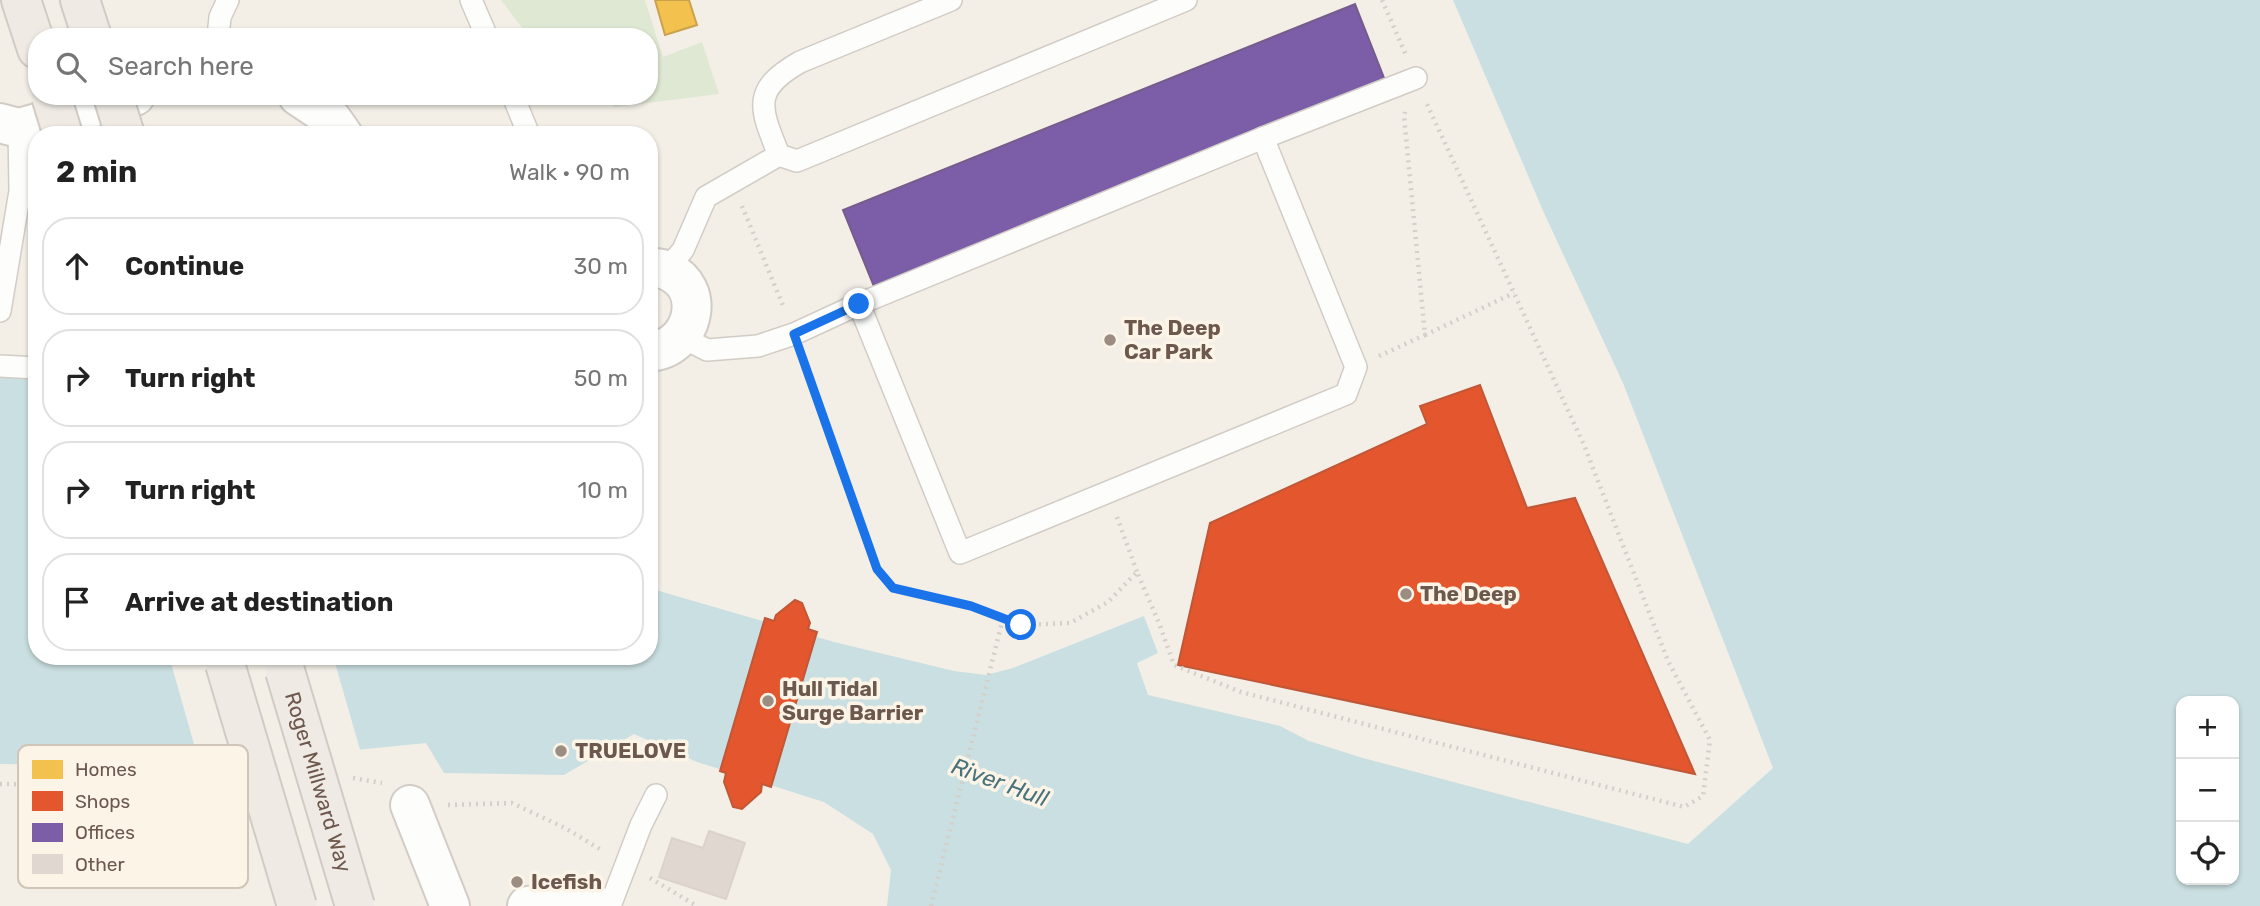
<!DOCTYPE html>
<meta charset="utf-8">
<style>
body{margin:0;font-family:Rubik,sans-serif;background:#f2f2f2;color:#222}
.controls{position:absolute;right:21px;bottom:21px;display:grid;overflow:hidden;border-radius:14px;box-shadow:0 2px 5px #0004}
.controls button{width:63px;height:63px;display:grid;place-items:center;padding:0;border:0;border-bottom:2px solid #e0e0e0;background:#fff;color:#222;font:35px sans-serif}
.stop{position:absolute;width:21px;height:21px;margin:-16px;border:5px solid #1a73e8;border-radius:50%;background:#fff}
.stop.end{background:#1a73e8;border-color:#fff;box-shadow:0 2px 7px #0008}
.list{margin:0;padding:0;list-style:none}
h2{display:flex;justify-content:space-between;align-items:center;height:91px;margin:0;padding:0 28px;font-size:30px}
h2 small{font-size:23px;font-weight:400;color:#767676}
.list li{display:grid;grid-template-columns:46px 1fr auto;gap:21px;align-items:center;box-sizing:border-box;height:98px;margin:0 14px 14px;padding:0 14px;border:2px solid #e0e0e0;border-radius:28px}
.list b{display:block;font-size:26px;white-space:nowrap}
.list em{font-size:23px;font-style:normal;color:#767676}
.icon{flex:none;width:38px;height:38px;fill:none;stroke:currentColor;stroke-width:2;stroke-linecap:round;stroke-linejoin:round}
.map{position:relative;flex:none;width:2260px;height:906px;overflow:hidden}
.search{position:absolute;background:#fff;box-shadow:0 2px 5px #0004;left:28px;top:28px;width:630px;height:77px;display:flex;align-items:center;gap:18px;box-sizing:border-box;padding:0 24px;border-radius:28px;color:#767676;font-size:26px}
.panel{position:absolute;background:#fff;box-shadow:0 2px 5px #0004;left:28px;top:126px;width:630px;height:539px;border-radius:28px}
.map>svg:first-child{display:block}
.green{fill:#dfe8d3}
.water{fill:#cadfe1;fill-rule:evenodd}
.pier{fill:#f3efe7}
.homes{fill:#f2c14e;stroke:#caa24d;stroke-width:2}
.shops{fill:#e4572e;stroke:#c05737;stroke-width:2}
.offices{fill:#7b5ea7;stroke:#765c8c;stroke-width:2}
.building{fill:#dfd7d0;stroke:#dbd2ca;stroke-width:2}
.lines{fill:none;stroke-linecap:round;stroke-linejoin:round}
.service-casing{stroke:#d2ccc6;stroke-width:24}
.minor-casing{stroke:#d2ccc6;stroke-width:42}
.trunk-casing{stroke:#d2cbc5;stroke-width:42}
.path{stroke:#d4cfc9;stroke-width:4.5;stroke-dasharray:2 5;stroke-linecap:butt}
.service{stroke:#fdfdfb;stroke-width:21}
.minor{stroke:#fdfdfb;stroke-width:38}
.trunk{stroke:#efeae4;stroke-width:38}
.trunk-bridge-casing{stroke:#d2cbc5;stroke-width:42;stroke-linecap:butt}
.trunk-bridge{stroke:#efeae4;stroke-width:38}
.route{stroke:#1a73e8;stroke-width:9}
.poi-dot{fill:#9b8d82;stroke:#fcf4e7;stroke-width:2.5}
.labels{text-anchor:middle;stroke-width:7;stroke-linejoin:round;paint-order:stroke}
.poi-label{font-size:21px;font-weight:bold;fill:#6c584c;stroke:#fcf4e7;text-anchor:start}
.street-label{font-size:21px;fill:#6c584c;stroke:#fcf4e7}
.water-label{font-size:23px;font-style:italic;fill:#49737d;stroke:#fcf4e7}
.key{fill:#fcf4e7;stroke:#d1c5b8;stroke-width:2}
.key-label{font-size:19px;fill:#6c584c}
</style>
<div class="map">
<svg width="2260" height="906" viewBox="0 0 2260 906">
<rect width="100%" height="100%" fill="#f3efe7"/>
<path class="green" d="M 501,0 L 645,0 L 663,57 L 702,42 L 719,94 L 615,107 L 598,96 L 649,96 L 649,37 L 529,37 Z"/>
<path class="water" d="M 1453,0 L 2260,0 L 2260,906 L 887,906 L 891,870 L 873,834 L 824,802 L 697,762 L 634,734 L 564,775 L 444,773 L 426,743 L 195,766 L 0,764 L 0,375 L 37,379 L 37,656 L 649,656 L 649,588 L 834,642 L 954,671 L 986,675 L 1013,668 L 1144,616 L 1158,653 L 1137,663 L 1148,695 L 1280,726 L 1309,741 L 1363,758 L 1688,844 L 1773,768 L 1623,383 L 1544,213 ZM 2181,701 L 2234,701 L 2234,880 L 2181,880 Z"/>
<path class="pier" d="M 169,656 L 333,656 L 361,753 L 201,769 Z"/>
<path class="homes" d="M 655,0 L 689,0 L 697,25 L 665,35 Z"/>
<g class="shops">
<path d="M 1480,385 L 1527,508 L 1575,498 L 1695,774 L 1178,665 L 1210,523 L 1427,424 L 1420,406 Z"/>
<path d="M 795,600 L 802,603 L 810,623 L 808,629 L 817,632 L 771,787 L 762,784 L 761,792 L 742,809 L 733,807 L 724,782 L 726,773 L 720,771 L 765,618 L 774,621 L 776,615 Z"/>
</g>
<path class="offices" d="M 1355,4 L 1386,83 L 875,289 L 843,210 Z"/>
<path class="building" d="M 709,831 L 745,843 L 726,899 L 659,877 L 672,838 L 703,848 Z"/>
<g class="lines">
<g class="service-casing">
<g id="service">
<path d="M 471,0 L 487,37"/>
<path d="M 218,37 L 220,17 L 228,0"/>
<path d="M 513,96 L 529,135"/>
<path d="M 1263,138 L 1416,78"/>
<path d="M 779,155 C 760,108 751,90 800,62 L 951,0"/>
<path d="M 666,270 L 683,250 L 706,197 L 779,155 L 797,161 L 1186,0"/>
<path d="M 0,311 L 20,191 L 19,128"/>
<path d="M 682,337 L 707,350 L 758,346 L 794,334 L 859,304 L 1263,138 L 1356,367 L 1346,394 L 960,553 L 859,304"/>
<path d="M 0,366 L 37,368"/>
<path d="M 610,906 L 641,825 L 656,795"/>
</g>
</g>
<g class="minor-casing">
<g id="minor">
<path d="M 298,96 L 331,118 L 343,135"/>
<path d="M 0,123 L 19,128 L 135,96"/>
<path d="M 649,267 C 654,268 661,268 666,270 C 709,287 694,349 649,352"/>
<path d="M 410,805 L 450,906"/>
<path d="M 527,906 L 542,904 L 597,906"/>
</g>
</g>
<g class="trunk-casing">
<g id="trunk">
<path d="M 21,0 L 37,49"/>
<path d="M 80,0 L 92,37"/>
</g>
</g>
<g class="path">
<path d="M 1382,0 L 1406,55"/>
<path d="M 742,206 L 784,308"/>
<path d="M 1425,335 L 1514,293"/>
<path d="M 1379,356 L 1425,335 L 1404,116 L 1405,112"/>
<path d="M 803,359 L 877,569 L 893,588 L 971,606 L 1022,625 L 1070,623 L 1108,602 L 1137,572 L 1159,623 L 1174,665 L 1241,692 L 1684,807 L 1703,796 L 1710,740 L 1668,661 L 1584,445 L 1426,102"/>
<path d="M 1117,517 L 1137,572"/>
<path d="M 353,778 L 382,783"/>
<path d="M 0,784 L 100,785 L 222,778"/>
<path d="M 448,805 L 512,803 L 565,828 L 603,851"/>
<path d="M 650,878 L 697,906"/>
<path d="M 931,906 L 1003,618"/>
</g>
<use href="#service" class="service"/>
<use href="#minor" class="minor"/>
<use href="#trunk" class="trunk"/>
<g class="trunk-bridge-casing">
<g id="trunk-bridge">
<path d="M 51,96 L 63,135"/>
<path d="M 113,96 L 125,135"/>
<path d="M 225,664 L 297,906"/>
<path id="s1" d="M 285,671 L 355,906"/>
</g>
</g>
<use href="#trunk-bridge" class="trunk-bridge"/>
</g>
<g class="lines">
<path class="route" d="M 859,304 L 794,334 L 877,569 L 893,588 L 971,606 L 1021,625"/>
</g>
<g class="poi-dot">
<circle cx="1110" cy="340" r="7"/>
<circle cx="1406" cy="594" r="7"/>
<circle cx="768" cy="701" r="7"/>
<circle cx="561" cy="751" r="7"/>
<circle cx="517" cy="882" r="7"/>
</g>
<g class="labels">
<g class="poi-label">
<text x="1124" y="335">The Deep<tspan x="1124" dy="24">Car Park</tspan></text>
<text x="1420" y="601">The Deep</text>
<text x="782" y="696">Hull Tidal<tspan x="782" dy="24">Surge Barrier</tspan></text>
<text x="575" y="758">TRUELOVE</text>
<text x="531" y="889">Icefish</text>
</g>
<g class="street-label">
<text dy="7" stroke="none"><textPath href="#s1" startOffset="116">Roger Millward Way</textPath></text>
</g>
<g class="water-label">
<text transform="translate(1000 782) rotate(20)" y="8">River Hull</text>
</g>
</g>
<rect x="18" y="745" width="230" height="143" rx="10" class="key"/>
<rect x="32" y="760" width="31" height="19" fill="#f2c14e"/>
<rect x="32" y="791" width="31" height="20" fill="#e4572e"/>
<rect x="32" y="823" width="31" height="19" fill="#7b5ea7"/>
<rect x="32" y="854" width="31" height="20" fill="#dfd7d0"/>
<g class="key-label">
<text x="75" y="776">Homes</text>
<text x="75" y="808">Shops</text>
<text x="75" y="839">Offices</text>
<text x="75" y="871">Other</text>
</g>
</svg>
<div class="controls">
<button>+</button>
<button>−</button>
<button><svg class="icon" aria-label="locate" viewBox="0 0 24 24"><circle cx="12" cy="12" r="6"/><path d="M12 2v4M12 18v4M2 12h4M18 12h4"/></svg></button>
</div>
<div class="stop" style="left:1021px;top:625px"></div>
<div class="stop end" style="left:859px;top:304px"></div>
<div class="search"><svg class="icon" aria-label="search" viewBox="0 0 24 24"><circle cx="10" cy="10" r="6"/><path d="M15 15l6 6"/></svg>Search here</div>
<section class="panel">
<h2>2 min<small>Walk · 90 m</small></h2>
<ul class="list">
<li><svg class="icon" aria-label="ahead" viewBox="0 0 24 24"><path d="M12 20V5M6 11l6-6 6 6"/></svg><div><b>Continue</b></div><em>30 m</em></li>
<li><svg class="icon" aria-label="right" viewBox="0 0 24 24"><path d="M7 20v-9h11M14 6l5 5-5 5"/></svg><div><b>Turn right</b></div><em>50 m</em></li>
<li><svg class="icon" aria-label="right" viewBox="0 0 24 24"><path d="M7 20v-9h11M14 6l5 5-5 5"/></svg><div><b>Turn right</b></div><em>10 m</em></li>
<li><svg class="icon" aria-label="arrive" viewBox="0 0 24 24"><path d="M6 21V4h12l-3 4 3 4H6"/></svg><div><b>Arrive at destination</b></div></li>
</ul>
</section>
</div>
